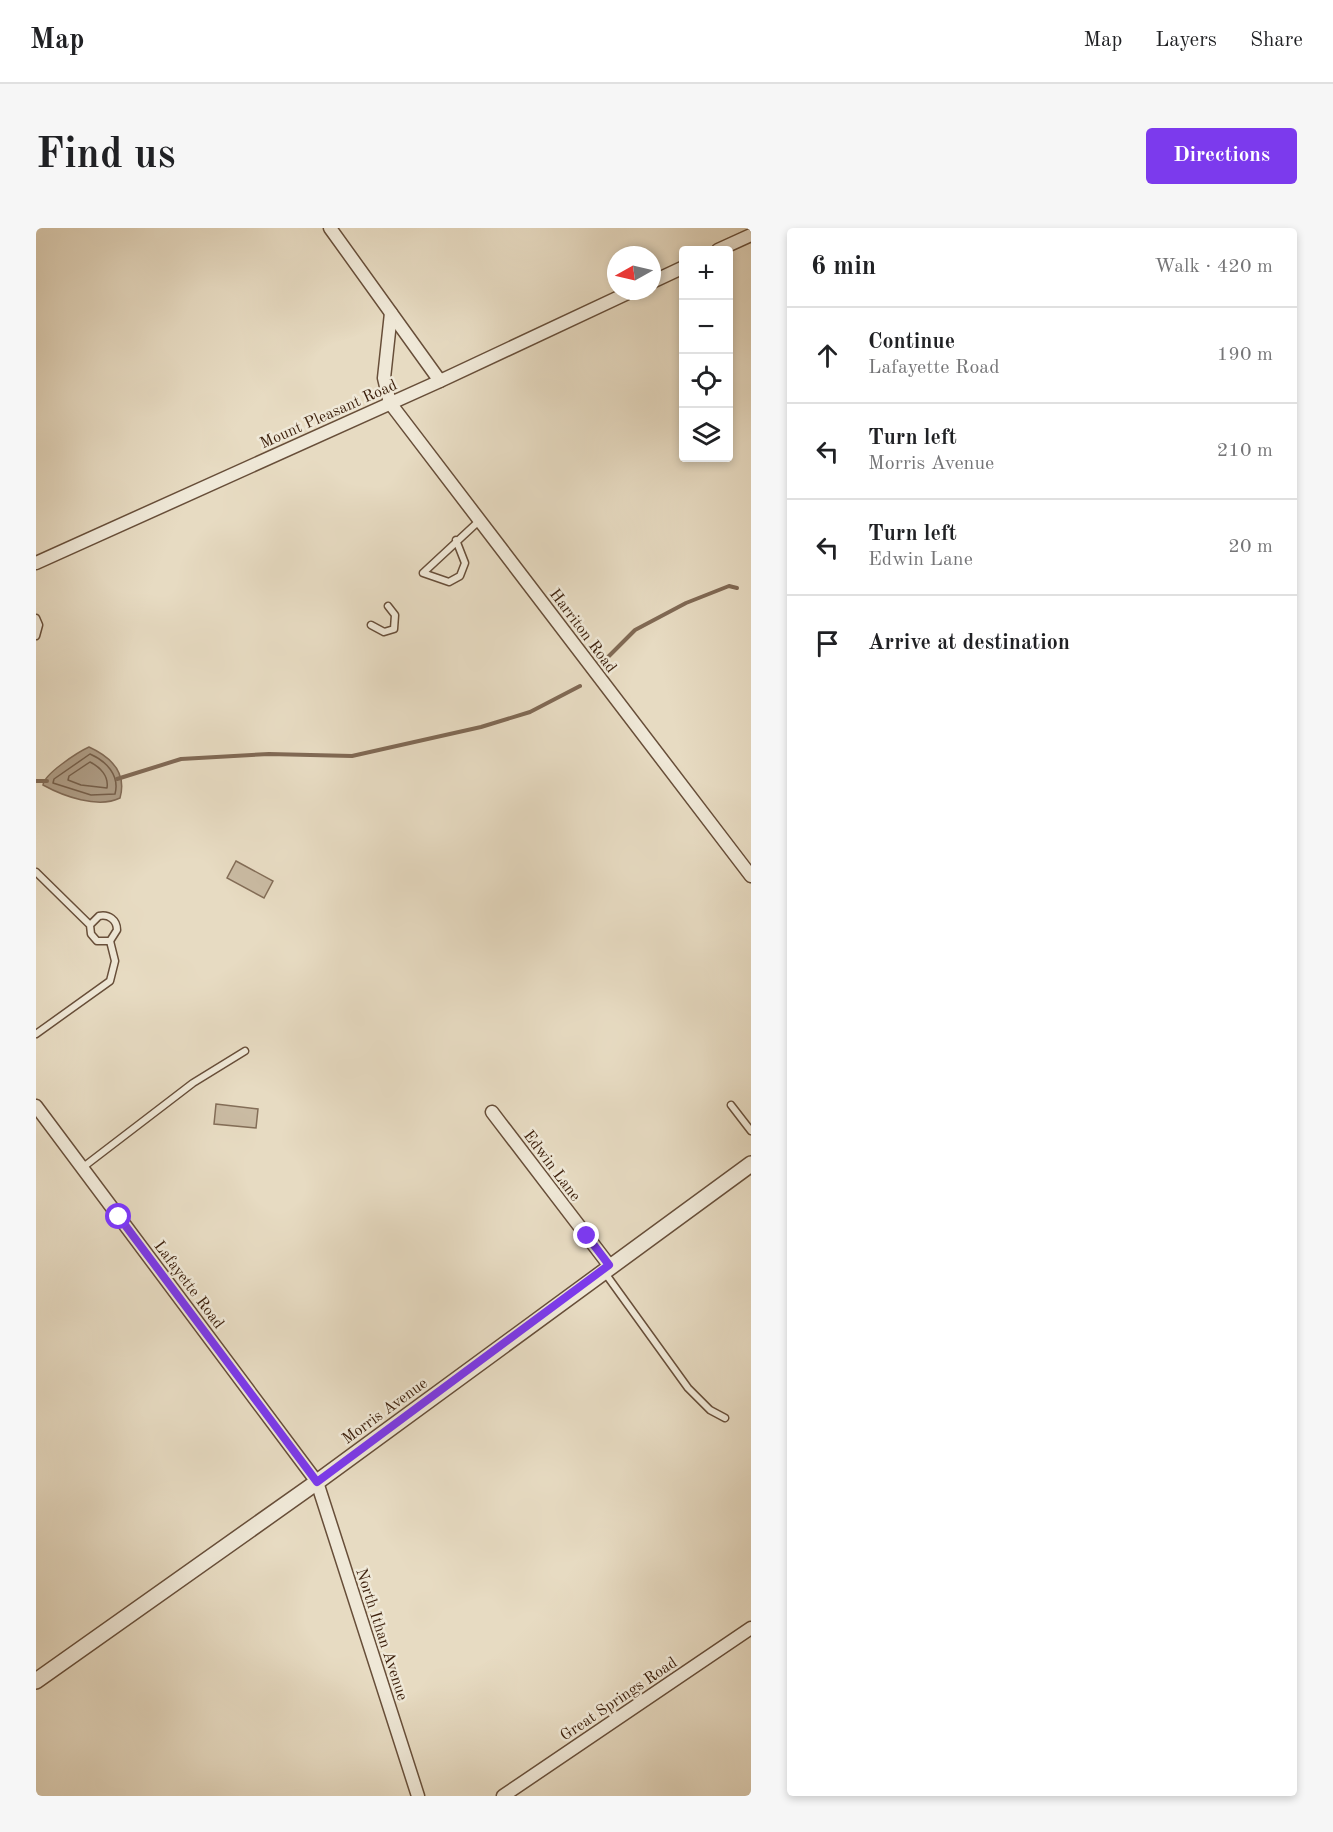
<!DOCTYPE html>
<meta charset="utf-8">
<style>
body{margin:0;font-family:"Old Standard TT",serif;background:#f6f6f6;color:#202124}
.controls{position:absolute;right:18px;top:18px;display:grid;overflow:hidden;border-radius:6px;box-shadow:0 3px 9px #0003}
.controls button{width:54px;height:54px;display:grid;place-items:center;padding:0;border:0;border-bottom:2px solid #e0e0e0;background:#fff;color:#202124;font:30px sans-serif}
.compass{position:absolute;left:571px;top:18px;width:54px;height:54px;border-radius:50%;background:#fff;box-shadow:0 3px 9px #0003;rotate:262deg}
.stop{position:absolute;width:18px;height:18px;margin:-14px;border:4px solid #7c3aed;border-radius:50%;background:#fff}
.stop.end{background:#7c3aed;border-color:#fff;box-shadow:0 2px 6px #0008}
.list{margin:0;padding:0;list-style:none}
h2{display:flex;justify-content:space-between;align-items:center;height:78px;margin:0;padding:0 24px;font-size:26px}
h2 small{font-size:20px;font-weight:400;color:#757577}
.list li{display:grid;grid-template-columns:39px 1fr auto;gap:18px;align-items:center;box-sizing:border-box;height:96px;padding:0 24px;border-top:2px solid #e0e0e0}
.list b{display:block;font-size:22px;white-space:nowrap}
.list p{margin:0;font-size:20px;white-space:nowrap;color:#757577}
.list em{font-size:20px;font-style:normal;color:#757577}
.icon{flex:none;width:33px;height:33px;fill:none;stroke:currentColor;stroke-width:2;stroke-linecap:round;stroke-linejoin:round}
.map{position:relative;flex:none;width:715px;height:1568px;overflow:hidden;border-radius:6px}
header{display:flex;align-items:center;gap:36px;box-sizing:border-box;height:84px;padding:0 30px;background:#fff;border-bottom:2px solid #e0e0e0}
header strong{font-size:28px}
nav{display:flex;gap:33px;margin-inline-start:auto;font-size:21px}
.intro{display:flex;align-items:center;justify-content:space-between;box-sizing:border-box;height:144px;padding:0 36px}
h1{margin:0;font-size:42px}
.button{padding:15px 27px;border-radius:6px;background:#7c3aed;color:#fff;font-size:21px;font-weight:700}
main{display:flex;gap:36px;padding:0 36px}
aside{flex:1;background:#fff;border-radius:6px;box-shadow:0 3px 9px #0003}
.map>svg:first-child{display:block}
.green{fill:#cabba3;stroke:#836d57;stroke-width:1.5}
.water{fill:#ad9b84;stroke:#806954;stroke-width:1.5}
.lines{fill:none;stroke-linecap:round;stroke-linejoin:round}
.shore{stroke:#745d48;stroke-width:1.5}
.stream{stroke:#806954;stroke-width:4}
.service-casing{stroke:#674e39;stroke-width:9}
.minor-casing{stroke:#674e39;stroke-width:15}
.tertiary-casing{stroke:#674e39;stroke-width:18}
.service{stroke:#efe8d7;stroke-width:6}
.minor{stroke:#efe8d7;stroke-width:12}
.tertiary{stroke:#efe8d7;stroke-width:15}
.route{stroke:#7c3aed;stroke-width:8}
.labels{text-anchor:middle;stroke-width:5;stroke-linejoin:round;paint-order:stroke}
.street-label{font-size:16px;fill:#3c1f0b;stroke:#efe8d7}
</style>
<header>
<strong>Map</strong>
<nav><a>Map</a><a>Layers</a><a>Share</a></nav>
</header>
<div class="intro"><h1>Find us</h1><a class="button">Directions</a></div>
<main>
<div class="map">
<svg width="715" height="1568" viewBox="0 0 715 1568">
<rect width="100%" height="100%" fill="#e7dbc2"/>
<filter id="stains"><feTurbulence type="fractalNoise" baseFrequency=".00333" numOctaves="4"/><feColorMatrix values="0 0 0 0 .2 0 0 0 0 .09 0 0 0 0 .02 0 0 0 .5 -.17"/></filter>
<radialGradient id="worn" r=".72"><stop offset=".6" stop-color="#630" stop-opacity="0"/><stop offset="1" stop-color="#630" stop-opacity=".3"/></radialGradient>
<g class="green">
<path d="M 200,633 L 237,653 L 228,670 L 191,650 Z"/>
<path d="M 180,876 L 222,881 L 220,900 L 178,896 Z"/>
</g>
<path class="water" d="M 53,519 C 75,529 91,545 84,570 C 62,581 27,568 7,557 C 8,546 42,524 53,519 Z"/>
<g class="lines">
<g class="shore">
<path d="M 54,526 C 70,533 84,547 79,566 L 55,567 L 17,555 L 18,551 Z"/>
<path d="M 54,534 C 64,539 73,548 71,560 L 45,557 L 32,552 L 33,548 Z"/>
</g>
<g class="stream">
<path d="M 571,430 L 599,402 L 650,375 L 693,358 L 701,360"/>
<path d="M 81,551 L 145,531 L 233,526 L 316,528 L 445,499 L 494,484 L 544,458"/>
<path d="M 0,553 L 11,553"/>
</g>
<g class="service-casing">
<g id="service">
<path d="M 420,312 L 429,335 L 424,348 L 413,354 L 387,345 L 443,293"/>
<path d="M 0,390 L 3,397 L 0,408"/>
<path d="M 335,397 L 348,404 L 358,401 L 359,387 L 352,378"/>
<path d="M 0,644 L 54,697 L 55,706 L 61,713 L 74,713 L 81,702 C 81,692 73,686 63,688 L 54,697"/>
<path d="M 0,806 L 74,753 L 79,733 L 74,713"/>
<path d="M 695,877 L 715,903"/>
<path d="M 46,940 L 157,855 L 209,823"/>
<path d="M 569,1045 L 652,1160 L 674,1182 L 689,1190"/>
</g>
</g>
<g class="minor-casing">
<g id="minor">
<path d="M 294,0 L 404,153"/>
<path d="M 682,22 L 715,7"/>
<path d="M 616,54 L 648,39"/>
<path d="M 355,85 L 348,150 L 354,175 L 715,648"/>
<path d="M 0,335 L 404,153 L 596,63"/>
<path d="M 0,878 L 281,1254 L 382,1568"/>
<path d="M 456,884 L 573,1037"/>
<path d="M 467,1568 L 715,1400"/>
</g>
</g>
<g class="tertiary-casing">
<path id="tertiary" d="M 0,1453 L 281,1254 L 715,936"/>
</g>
<use href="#service" class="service"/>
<use href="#minor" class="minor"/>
<use href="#tertiary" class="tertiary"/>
</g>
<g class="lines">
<path class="route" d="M 83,989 L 281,1254 L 573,1037 L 551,1008"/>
</g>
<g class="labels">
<g class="street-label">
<text transform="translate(292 185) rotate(-24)" y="6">Mount Pleasant Road</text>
<text transform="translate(548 402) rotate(53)" y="6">Harriton Road</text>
<text transform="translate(517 937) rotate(53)" y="6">Edwin Lane</text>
<text transform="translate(154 1056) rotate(53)" y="6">Lafayette Road</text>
<text transform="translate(348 1182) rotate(-36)" y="6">Morris Avenue</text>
<text transform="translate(347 1406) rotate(72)" y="6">North Ithan Avenue</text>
<text transform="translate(582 1470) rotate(-34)" y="6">Great Springs Road</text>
</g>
</g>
<rect width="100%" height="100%" filter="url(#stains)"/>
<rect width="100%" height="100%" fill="url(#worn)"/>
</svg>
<div class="controls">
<button>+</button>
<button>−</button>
<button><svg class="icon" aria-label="locate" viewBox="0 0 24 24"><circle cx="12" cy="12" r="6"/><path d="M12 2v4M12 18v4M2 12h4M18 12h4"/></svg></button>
<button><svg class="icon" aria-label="layers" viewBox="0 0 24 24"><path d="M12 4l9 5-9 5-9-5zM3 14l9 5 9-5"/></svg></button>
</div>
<svg class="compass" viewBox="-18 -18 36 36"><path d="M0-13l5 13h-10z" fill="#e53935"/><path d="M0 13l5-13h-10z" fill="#757577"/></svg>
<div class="stop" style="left:83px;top:989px"></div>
<div class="stop end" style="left:551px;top:1008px"></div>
</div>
<aside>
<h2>6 min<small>Walk · 420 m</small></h2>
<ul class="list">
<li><svg class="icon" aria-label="ahead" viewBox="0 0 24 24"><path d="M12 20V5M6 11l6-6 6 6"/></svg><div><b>Continue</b><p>Lafayette Road</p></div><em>190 m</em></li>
<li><svg class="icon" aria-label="left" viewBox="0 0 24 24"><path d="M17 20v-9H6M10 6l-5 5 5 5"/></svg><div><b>Turn left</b><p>Morris Avenue</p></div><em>210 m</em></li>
<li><svg class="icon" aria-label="left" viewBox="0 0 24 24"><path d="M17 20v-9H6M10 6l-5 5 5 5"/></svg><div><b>Turn left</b><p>Edwin Lane</p></div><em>20 m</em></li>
<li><svg class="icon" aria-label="arrive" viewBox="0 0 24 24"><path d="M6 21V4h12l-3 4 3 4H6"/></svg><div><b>Arrive at destination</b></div></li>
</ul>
</aside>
</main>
